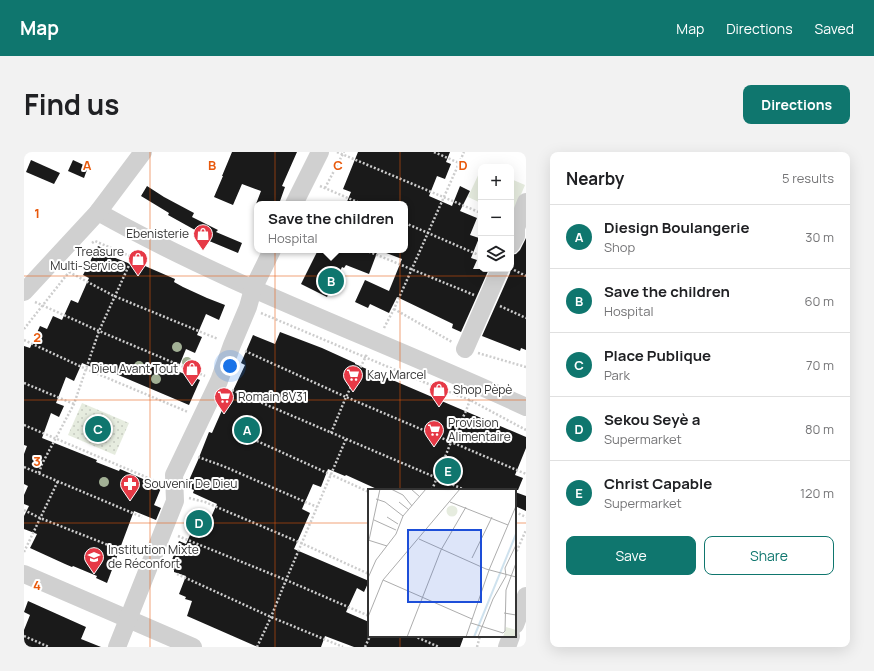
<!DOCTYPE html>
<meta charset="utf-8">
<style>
body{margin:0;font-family:Manrope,sans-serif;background:#f2f2f2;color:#202124}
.controls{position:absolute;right:12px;top:12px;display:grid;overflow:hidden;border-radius:8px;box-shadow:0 4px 16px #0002}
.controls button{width:36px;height:36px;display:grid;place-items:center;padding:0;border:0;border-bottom:1px solid #e0e0e0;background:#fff;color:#202124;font:20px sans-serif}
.you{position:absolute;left:206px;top:214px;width:14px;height:14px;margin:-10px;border:3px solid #fff;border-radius:50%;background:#1a73e8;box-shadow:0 0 0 6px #1a73e833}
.badge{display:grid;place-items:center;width:26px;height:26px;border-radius:50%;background:#0f766e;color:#fff;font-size:13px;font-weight:700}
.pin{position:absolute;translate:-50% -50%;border:2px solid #fff;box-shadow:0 1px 4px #0006}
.popup{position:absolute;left:230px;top:49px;width:154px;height:52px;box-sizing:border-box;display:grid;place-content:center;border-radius:8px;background:#fff;filter:drop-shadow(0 1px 3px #0005);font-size:13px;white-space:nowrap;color:#757577}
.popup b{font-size:15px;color:#202124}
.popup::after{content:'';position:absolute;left:50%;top:100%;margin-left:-8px;border:8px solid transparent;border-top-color:#fff}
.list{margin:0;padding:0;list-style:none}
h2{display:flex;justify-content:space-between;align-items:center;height:52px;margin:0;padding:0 16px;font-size:17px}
h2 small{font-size:13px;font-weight:400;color:#757577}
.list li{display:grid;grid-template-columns:26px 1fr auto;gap:12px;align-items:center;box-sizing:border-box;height:64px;padding:0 16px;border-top:1px solid #e0e0e0}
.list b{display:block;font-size:15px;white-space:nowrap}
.list p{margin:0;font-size:13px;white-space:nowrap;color:#757577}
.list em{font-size:13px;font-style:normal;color:#757577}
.actions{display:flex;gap:8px;padding:12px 16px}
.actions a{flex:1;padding:9px 0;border:1px solid #0f766e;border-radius:8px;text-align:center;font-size:14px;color:#0f766e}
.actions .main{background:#0f766e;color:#fff}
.icon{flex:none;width:22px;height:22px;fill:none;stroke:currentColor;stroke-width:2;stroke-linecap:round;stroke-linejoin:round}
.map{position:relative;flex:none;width:502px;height:495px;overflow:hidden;border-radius:8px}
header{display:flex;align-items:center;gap:24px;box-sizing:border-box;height:56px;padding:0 20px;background:#0f766e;color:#fff}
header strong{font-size:19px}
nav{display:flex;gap:22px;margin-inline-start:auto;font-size:14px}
.intro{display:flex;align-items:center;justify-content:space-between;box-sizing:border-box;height:96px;padding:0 24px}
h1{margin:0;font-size:28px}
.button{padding:10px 18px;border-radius:8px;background:#0f766e;color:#fff;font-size:14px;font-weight:700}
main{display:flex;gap:24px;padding:0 24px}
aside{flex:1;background:#fff;border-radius:8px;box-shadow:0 4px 16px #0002}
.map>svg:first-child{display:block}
.green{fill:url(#green-dots)}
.pitch{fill:#e6ecdf}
.building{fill:#1a1a1a}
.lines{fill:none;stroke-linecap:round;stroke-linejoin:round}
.path{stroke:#cdcdcd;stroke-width:2.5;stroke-dasharray:2 2;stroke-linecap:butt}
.minor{stroke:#d0d0d0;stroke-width:18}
.tree{fill:#a2b095}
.grid{fill:none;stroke:#e8590c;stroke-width:1;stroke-opacity:0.55}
.labels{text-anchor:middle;stroke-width:4;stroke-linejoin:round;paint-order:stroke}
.poi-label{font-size:12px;fill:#333;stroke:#fff;text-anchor:start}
.inset-river{fill:none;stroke:#cfe2ee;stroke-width:2}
.inset-road{fill:none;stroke:#adadad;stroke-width:1}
.view{fill:#1d4ed8;fill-opacity:0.15;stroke:#1d4ed8;stroke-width:2}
.inset-edge{fill:none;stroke:#333;stroke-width:2}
.grid-label{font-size:13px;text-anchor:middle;font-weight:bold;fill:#e8590c;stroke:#fff;stroke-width:4;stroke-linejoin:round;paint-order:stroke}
</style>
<header>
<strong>Map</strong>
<nav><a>Map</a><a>Directions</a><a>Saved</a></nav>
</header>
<div class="intro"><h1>Find us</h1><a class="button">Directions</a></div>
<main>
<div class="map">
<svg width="502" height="495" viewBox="0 0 502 495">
<defs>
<pattern id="green-dots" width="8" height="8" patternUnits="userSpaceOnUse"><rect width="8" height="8" fill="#e6ecdf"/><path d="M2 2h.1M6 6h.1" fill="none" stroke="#c6cbc0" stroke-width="1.8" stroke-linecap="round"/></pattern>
</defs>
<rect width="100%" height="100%" fill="#fff"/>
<path class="green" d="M 58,251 L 105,271 L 91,303 L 44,283 Z"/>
<g class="pitch">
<path d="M 457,17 L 457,51 L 444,45 Z"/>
<path d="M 487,27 L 501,33 L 488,64 L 487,64 Z"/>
</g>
<g class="building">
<path d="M 208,0 L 273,0 L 258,34 L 261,35 L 255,52 L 232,52 L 237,39 L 218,32 L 209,53 L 190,45 L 199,24 L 198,24 Z"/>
<path d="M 334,0 L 426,0 L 422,10 L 427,12 L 421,27 L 413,24 L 405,44 L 428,54 L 436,34 L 446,39 L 436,59 L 453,66 L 446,83 L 455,86 L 447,106 L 453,108 L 449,117 L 465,117 L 437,180 L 428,176 L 429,172 L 373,145 L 365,161 L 346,152 L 344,156 L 331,150 L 341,128 L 365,139 L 378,107 L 357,99 L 357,98 L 381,98 L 381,52 L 322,52 L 327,40 L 319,37 Z"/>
<path d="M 7,8 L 36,21 L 30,32 L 2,20 Z"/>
<path d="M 49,8 L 64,15 L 60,26 L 44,19 Z"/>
<path d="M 123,34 L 140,45 L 170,61 L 168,65 L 194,78 L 192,80 L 218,91 L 214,101 L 178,86 L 180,83 L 144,63 L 145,61 L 117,44 Z"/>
<path d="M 502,86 L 502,198 L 497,196 L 496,199 L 458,184 L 486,121 L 487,117 L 487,103 L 492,102 L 496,98 Z"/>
<path d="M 74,94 L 86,99 L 84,103 L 109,113 L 110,111 L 113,113 L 114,111 L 151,127 L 150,130 L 159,135 L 183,146 L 201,153 L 195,168 L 182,162 L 173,183 L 178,185 L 171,201 L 162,197 L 153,219 L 176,228 L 165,253 L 92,222 L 83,219 L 82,221 L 58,211 L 50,229 L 42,225 L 32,251 L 40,254 L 35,265 L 27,261 L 18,286 L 73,308 L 72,310 L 95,319 L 96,317 L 133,333 L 132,334 L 137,336 L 130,353 L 137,356 L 132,368 L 110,359 L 83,431 L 72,426 L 73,424 L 49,414 L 48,415 L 41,412 L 6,396 L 13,382 L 0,377 L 0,364 L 5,354 L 0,352 L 0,343 L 4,334 L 0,332 L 0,302 L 3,294 L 0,293 L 0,194 L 6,196 L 16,174 L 23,177 L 29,164 L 38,168 L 47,148 L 54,151 L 65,126 L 59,123 Z"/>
<path d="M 294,98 L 354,98 L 345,122 L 322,113 L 320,116 L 318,115 L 303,145 L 277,132 Z"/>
<path d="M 256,180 L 298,196 L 331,211 L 331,212 L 502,285 L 502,296 L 491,323 L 499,326 L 494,338 L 355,338 L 322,323 L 321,324 L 304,317 L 297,335 L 289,332 L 278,357 L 286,361 L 270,397 L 345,429 L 340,440 L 333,436 L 322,460 L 345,470 L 345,484 L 440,484 L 436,495 L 330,495 L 301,484 L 297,495 L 234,495 L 163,464 L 168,449 L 161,447 L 162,445 L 155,442 L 162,424 L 150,420 L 150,418 L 145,416 L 155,389 L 162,392 L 170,374 L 172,374 L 175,368 L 184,372 L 193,352 L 169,341 L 170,338 L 162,335 L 174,308 L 185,280 L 188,281 L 199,256 L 198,255 L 205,241 L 207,243 L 221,213 L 217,211 L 229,183 L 251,192 Z"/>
<path d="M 491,340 L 502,344 L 502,359 L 491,354 Z"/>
<path d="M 4,449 L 62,475 L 57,487 L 77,495 L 0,495 L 0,478 L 6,463 L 0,460 Z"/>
</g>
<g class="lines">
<g class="path">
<path d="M 313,0 L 457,61"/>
<path d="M 410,0 L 435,11"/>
<path d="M 296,34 L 338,52"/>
<path d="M 301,36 L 320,0"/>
<path d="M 381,71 L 457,104"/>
<path d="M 68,91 L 71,89 L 108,105"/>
<path d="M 341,98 L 450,143"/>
<path d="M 490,118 L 502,124"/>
<path d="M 45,120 L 90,144 L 194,187"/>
<path d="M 11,150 L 75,179 L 181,224"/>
<path d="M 476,154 L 502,166"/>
<path d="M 370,157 L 428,190"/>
<path d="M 237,161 L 402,231 L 446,248 L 502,278"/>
<path d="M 360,176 L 370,157 L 440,0"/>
<path d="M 0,177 L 45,120 L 53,107"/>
<path d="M 0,188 L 62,217 L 164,260"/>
<path d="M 221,199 L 322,245 L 502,322"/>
<path d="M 454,201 L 502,215"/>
<path d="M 0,231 L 50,252"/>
<path d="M 208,238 L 441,338"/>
<path d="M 0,273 L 136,331"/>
<path d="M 211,279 L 345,340"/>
<path d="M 307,281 L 322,245 L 343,202"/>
<path d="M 174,305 L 199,314 L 293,355"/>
<path d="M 0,315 L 118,365"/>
<path d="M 15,321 L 18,312 L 50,252 L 75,179 L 112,98"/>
<path d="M 408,338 L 427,290 L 442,259 L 446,248"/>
<path d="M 165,346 L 181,350 L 277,391 L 345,422"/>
<path d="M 0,358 L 16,366 L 112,404"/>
<path d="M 491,360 L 502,365"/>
<path d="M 154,384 L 262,428 L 345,464"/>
<path d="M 0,400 L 34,329"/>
<path d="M 491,403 L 502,378"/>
<path d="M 153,422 L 247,465 L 319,495"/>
<path d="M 0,484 L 25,495"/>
<path d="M 390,484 L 415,495"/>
<path d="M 233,495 L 247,465 L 262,428 L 322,287"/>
<path d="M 341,495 L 346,484"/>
<path d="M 453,495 L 456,484"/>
</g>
<g class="minor">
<path d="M 270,52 L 296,0"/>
<path d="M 74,60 C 211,137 360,189 502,255"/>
<path d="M 487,93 L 492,84 L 492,76 L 502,50"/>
<path d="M 0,140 L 74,60 L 119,0"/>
<path d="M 441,197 L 476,117"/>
<path d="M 0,422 L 169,495"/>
<path d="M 491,473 L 502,444"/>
<path d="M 93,495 L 151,349 L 150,323 L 195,229 L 208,193 L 224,155 L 229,137 L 248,98"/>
<path d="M 483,495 L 487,484"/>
</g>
</g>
<g class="tree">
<circle cx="153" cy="195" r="5"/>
<circle cx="163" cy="210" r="5"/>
<circle cx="115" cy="214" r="5"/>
<circle cx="132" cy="227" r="5"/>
<circle cx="80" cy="330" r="5"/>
</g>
<path class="grid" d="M 126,0 L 126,495M 251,0 L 251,495M 376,0 L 376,338M 0,124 L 502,124M 0,248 L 502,248M 0,371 L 345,371M 491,371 L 502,371M 376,484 L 376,495"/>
<defs>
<g id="shop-pin" transform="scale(1)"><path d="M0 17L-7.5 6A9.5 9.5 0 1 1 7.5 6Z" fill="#e63946" stroke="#fff"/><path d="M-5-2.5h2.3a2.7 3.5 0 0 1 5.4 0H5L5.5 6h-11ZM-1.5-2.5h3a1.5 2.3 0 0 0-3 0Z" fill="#fff"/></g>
<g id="supermarket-pin" transform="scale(1)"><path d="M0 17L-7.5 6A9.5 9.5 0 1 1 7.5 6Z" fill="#e63946" stroke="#fff"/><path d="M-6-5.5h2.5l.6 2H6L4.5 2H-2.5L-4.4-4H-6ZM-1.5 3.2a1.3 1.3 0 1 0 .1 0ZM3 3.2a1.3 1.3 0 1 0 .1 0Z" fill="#fff"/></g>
<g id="pharmacy-pin" transform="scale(1)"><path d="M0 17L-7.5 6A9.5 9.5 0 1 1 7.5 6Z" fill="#e63946" stroke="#fff"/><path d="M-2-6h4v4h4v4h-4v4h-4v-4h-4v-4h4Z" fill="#fff"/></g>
<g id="school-pin" transform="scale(1)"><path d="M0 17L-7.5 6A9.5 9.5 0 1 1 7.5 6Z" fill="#e63946" stroke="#fff"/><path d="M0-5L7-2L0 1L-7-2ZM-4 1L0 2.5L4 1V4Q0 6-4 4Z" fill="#fff"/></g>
</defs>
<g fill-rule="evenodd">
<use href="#shop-pin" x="179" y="82"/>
<use href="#shop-pin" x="114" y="107"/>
<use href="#shop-pin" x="168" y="217"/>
<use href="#supermarket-pin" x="329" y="223"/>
<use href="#shop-pin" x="415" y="238"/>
<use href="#supermarket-pin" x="200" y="245"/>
<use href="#supermarket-pin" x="410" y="278"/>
<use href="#pharmacy-pin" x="106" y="332"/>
<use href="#school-pin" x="70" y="405"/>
</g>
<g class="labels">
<g class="poi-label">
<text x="165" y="86" text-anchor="end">Ebenisterie</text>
<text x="100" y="104" text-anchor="end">Treasure<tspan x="100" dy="14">Multi-Service</tspan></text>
<text x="154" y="221" text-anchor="end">Dieu Avant Tout</text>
<text x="343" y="227">Kay Marcel</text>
<text x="429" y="242">Shop Pèpè</text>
<text x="214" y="249">Romain 8V31</text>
<text x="424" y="275">Provision<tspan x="424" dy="14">Alimentaire</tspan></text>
<text x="120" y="336">Souvenir De Dieu</text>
<text x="84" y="402">Institution Mixte<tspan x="84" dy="14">de Réconfort</tspan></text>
</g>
</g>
<g transform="translate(344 337)">
<rect width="148" height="148" fill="#fff"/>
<path d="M78.5 22a5.5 5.5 0 1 1 11 0a5.5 5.5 0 1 1-11 0ZM 138,138 L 148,141 L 148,148 L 135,148 Z" fill="#e6ecdf"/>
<path class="inset-river" d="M 106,148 L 148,45"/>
<path class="inset-road" d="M 23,0 L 35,6 L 44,17M 43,0 L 52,8M 8,10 L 17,13 L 35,27M 31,13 L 41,21M 82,13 L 140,36M 19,28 L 30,35M 6,31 L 28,41M 51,50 L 118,80 L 148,88M 0,51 L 19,57M 1,51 L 12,0M 104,69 L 124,28M 0,89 L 8,71 L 28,45 L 35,27 L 58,0M 15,91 L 104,130M 136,124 L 148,126M 0,128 L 15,91 L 92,0M 103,134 L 135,144 L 137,142 L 138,101 L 148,74M 39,148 L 73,61 L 98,18M 98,148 L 121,81 L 148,17M 110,148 L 125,110 L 138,87 L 137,79 L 148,56"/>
<path class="view" d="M 40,41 L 113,41 L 113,113 L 40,113 Z"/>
<rect width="148" height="148" class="inset-edge"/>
</g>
<g class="grid-label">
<text x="63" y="18">A</text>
<text x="188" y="18">B</text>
<text x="314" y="18">C</text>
<text x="439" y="18">D</text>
<text x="13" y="66">1</text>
<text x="13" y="190">2</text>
<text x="13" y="314">3</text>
<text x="13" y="438">4</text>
</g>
</svg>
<div class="controls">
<button>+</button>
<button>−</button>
<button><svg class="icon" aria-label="layers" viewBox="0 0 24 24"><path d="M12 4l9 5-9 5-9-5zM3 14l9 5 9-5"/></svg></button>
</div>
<div class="you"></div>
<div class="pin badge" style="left:223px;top:278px">A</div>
<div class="pin badge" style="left:307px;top:129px">B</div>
<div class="popup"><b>Save the children</b>Hospital</div>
<div class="pin badge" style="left:74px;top:277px">C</div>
<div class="pin badge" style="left:175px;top:371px">D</div>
<div class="pin badge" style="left:424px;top:319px">E</div>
</div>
<aside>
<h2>Nearby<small>5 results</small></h2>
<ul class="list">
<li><span class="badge">A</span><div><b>Diesign Boulangerie</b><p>Shop</p></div><em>30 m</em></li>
<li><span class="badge">B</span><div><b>Save the children</b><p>Hospital</p></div><em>60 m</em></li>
<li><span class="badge">C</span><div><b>Place Publique</b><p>Park</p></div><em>70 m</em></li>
<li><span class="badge">D</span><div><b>Sekou Seyè a</b><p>Supermarket</p></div><em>80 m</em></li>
<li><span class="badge">E</span><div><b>Christ Capable</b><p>Supermarket</p></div><em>120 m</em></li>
</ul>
<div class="actions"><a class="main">Save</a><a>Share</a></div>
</aside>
</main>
